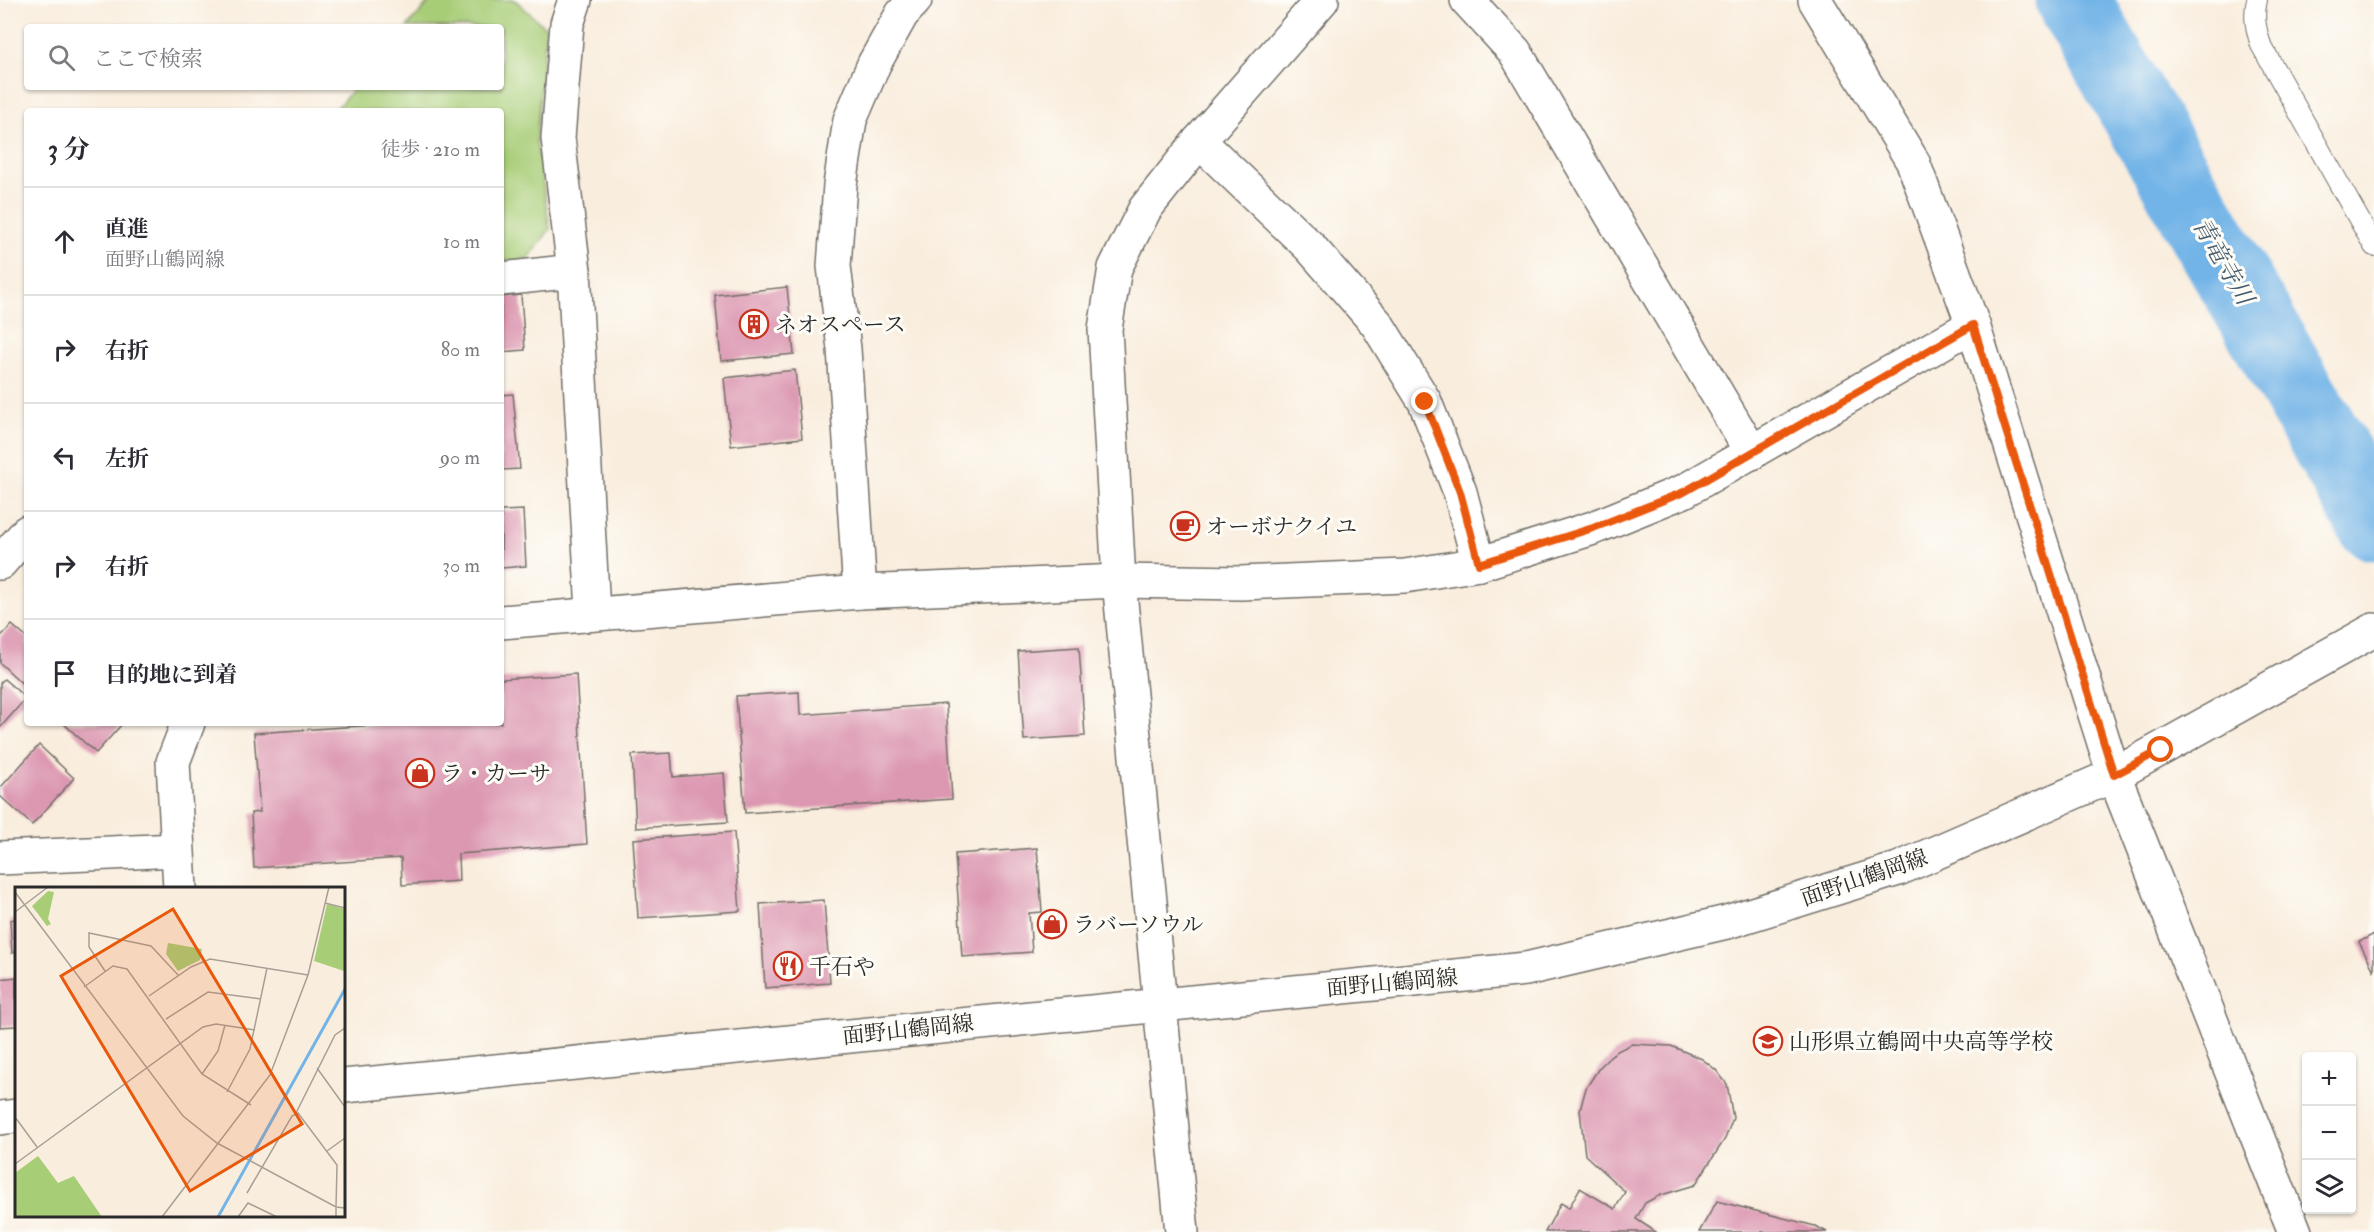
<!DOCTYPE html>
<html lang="ja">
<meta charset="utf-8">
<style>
body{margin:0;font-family:"IM FELL Double Pica","Noto Serif JP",serif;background:#f7f7f7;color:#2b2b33}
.controls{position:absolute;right:18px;bottom:18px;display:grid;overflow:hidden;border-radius:6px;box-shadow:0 2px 4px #0004}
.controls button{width:54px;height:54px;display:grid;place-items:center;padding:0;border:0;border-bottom:2px solid #e1e1e2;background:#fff;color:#2b2b33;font:30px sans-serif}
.stop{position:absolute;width:18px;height:18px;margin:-14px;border:4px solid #ea580c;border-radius:50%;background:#fff}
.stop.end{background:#ea580c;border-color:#fff;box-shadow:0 2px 6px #0008}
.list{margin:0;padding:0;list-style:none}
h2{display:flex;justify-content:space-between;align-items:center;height:78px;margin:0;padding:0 24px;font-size:26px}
h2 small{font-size:20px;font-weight:400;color:#7c7c81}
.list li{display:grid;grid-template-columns:39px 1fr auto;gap:18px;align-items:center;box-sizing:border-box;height:108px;padding:0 24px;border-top:2px solid #e1e1e2}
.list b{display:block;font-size:22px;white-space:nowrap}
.list p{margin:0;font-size:20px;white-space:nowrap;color:#7c7c81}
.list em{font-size:20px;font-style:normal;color:#7c7c81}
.icon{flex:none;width:33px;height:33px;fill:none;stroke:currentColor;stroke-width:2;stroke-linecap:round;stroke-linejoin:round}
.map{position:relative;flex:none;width:2374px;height:1232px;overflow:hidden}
.search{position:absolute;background:#fff;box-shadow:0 2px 4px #0004;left:24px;top:24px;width:480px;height:66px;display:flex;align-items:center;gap:15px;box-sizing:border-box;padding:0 21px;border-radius:6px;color:#7c7c81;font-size:22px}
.panel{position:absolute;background:#fff;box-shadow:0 2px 4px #0004;left:24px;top:108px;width:480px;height:618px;border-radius:6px}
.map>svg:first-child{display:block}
.green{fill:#a8cd77;stroke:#6a7c51;stroke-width:1.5}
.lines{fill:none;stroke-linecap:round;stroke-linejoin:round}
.river{stroke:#72b4e7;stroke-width:75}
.building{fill:#dc97b1}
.service-casing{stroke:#736f69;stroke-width:22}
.minor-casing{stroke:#736f69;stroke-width:36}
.tertiary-casing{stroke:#736f69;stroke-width:36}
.secondary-casing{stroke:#736f69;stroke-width:36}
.service{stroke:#fff;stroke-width:20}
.minor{stroke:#fff;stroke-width:33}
.tertiary{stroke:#fff;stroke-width:33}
.secondary{stroke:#fff;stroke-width:33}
.route{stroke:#ea580c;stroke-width:8}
.labels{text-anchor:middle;stroke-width:6;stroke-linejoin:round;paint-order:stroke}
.poi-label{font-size:22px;fill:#2b2b2b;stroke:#fdfcf7;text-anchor:start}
.street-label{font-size:22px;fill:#2b2b2b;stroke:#fdfcf7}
.water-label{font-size:24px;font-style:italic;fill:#445b6d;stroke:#fdfcf7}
.inset-river{fill:none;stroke:#72b4e7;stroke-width:3}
.inset-road{fill:none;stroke:#a79f96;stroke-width:1.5}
.view{fill:#e8590c;fill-opacity:0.15;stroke:#e8590c;stroke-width:3}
.inset-edge{fill:none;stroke:#2b2b2b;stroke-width:3}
</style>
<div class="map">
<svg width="2374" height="1232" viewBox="0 0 2374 1232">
<rect width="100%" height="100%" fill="#fdfcf7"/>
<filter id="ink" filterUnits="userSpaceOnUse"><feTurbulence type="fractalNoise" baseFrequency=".0167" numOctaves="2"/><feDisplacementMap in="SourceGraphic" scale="12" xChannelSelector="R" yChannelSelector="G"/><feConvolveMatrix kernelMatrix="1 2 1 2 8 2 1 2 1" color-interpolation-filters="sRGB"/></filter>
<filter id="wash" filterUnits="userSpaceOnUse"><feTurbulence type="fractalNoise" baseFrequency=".008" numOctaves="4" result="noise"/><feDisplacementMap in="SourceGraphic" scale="24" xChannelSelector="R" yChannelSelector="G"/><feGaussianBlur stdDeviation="1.35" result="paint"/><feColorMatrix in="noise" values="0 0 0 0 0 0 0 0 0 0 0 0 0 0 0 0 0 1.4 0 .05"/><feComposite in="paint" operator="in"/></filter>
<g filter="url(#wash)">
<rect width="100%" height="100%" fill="#f9eddd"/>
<path class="green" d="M 431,0 L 515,0 L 546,28 L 536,141 L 550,229 L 528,259 L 501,261 L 501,111 L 334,111 L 355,87 L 501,87 L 501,27 L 407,27 Z"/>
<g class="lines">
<path class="river" d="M 2073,0 L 2374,523"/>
</g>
<g id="blocks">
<g class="building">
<path d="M 787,287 L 794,354 L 721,361 L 715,295 Z"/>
<path d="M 521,295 L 525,350 L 501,352 L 501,297 Z"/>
<path d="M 795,370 L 802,438 L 731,446 L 724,378 Z"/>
<path d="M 513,394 L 520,469 L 501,470 L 501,395 Z"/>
<path d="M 523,510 L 526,566 L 501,568 L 501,511 Z"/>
<path d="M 12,625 L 27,638 L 27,688 L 0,663 L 0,637 Z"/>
<path d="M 1079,647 L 1085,736 L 1024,740 L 1018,651 Z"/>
<path d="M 576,674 L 587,844 L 458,854 L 459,881 L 402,885 L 401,858 L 254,868 L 251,813 L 260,812 L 254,733 L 404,723 L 501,723 L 501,679 Z"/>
<path d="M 4,679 L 26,698 L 0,728 L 0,683 Z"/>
<path d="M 799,692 L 800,715 L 946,704 L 952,799 L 745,813 L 736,696 Z"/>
<path d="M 63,723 L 123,723 L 96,753 Z"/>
<path d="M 39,745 L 74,778 L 32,825 L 0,796 L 0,788 Z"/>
<path d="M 671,753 L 673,777 L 724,773 L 728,822 L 636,828 L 632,755 Z"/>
<path d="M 734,832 L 740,911 L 638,918 L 633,839 Z"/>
<path d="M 1037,848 L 1042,912 L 1029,913 L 1032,952 L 962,957 L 955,854 Z"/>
<path d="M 824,900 L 830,983 L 765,988 L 760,904 Z"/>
<path d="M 16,919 L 16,952 L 12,953 L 10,920 Z"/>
<path d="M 2374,934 L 2374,971 L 2359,942 Z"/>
<path d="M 16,977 L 16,1026 L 0,1027 L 0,979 Z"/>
<path d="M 1632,1044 L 1671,1046 L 1702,1059 L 1716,1070 L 1727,1084 L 1733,1118 L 1725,1139 L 1695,1185 L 1658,1196 L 1645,1203 L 1636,1219 L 1656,1232 L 1545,1232 L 1561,1203 L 1569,1208 L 1580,1188 L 1615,1209 L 1625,1192 L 1585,1155 L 1580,1110 L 1586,1088 L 1599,1068 L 1615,1052 Z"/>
<path d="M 1717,1201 L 1815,1226 L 1827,1232 L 1699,1232 Z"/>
</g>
</g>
</g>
<g filter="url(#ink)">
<use href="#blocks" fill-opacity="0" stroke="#736f69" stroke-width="1.5"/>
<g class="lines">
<g class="service-casing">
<path id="service" d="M 2257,0 C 2253,16 2256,30 2261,45 L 2374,246"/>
</g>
<g class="minor-casing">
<g id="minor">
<path d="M 575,0 L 567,24 L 558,138 L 574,271 L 593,612"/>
<path d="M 1467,0 L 1515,52 L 1752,453"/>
<path d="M 1199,141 L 1310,247 L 1377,324 L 1425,402 L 1460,492 L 1479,564"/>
<path d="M 501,279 L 574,271"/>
<path d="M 0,563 L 27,532"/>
<path d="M 860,592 L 844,349 L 834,266 L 840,185 L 850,120 L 874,64 L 902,14 L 915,0"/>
<path d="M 501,622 L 860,592 L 1119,581 L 1241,583 L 1405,576 L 1479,564 L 1593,528 L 1684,491 L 1973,325"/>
<path d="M 0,858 L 177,850"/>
<path d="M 180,888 L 173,762 L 188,723"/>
<path d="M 1182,1232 L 1119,581 L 1105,329 L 1115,268 L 1145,209 L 1199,141 L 1322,0"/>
</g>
</g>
<g class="tertiary-casing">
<path id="tertiary" d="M 1815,0 L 1913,162 L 1973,325 L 2114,775 L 2295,1232"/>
</g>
<g class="secondary-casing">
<g id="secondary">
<path d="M 344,1086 L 1526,969 L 1727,922 L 1898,869 L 2114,775 L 2374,630"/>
<path d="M 0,1118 L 16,1116"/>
</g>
</g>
<use href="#service" class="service"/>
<use href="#minor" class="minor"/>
<use href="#tertiary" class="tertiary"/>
<use href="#secondary" class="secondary"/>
</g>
</g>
<g class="lines" filter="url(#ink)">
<path class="route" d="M 1425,402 L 1460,492 L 1479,564 L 1593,528 L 1684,492 L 1973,325 L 2114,775 L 2161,750"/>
</g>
<defs>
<g id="building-ring" transform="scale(1.5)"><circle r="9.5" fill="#fdfcf7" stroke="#c8321e" stroke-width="1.5"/><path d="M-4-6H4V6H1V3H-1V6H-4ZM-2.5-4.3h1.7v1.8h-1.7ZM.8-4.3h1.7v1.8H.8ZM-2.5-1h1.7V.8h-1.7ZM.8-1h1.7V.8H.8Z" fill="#c8321e"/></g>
<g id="cafe-ring" transform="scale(1.5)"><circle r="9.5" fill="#fdfcf7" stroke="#c8321e" stroke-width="1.5"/><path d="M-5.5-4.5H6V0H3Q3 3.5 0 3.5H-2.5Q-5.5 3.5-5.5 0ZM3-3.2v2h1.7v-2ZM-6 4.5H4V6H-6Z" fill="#c8321e"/></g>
<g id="shop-ring" transform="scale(1.5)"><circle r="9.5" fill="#fdfcf7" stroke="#c8321e" stroke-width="1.5"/><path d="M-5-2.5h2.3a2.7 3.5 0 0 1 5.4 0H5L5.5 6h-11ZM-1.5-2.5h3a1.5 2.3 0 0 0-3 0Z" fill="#c8321e"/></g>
<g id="restaurant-ring" transform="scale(1.5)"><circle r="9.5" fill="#fdfcf7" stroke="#c8321e" stroke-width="1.5"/><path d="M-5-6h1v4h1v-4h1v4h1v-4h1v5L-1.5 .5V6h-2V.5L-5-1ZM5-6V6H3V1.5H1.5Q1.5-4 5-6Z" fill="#c8321e"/></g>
<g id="school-ring" transform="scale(1.5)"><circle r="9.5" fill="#fdfcf7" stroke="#c8321e" stroke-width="1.5"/><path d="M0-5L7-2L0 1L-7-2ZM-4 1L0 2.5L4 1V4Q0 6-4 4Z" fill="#c8321e"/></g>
</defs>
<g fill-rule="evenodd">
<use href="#building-ring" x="754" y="324"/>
<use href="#cafe-ring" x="1185" y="526"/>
<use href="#shop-ring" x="420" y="773"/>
<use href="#shop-ring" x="1052" y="924"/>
<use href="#restaurant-ring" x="788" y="966"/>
<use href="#school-ring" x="1768" y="1041"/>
</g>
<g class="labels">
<g class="poi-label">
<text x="775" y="332">ネオスペース</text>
<text x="1206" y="534">オーボナクイユ</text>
<text x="441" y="781">ラ・カーサ</text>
<text x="1073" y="932">ラバーソウル</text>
<text x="809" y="974">千石や</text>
<text x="1789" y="1049">山形県立鶴岡中央高等学校</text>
</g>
<g class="street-label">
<text transform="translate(1864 877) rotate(-19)" y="8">面野山鶴岡線</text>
<text transform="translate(1392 982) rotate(-5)" y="8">面野山鶴岡線</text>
<text transform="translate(908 1029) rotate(-6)" y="8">面野山鶴岡線</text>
</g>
<g class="water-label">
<text transform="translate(2223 261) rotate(60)" y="8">青竜寺川</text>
</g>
</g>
<g transform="translate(15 887)">
<rect width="330" height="330" fill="#f9eddd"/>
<path d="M 33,4 L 39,5 L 33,32 L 36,37 L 32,39 L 17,19 ZM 312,17 L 330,22 L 329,84 L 299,74 ZM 153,56 L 187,62 L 185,73 L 163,84 L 151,67 ZM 23,269 L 43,296 L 59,289 L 87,330 L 0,330 L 0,286 Z" fill="#a8cd77"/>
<path class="inset-river" d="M 203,330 L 330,102"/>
<path class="inset-road" d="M 0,5 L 168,229 L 202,256 L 321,320 L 321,330M 310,16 L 330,21M 0,25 L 33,0M 90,84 L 74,60 L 74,46 L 136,59 L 164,89M 69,100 L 98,79 L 112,82 L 187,187 L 236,218M 134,109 L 176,80 L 195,72 L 293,88M 151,132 L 193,105 L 246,112M 302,181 L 330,220M 187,187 L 203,164 L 210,138M 212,205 L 235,162 L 252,81M 281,226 L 320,148 L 330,141M 0,230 L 22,260M 312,264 L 330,251M 0,277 L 188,140 L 201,137 L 240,143M 232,306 L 277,229 L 283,226 L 322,278 L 321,320 L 330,321M 147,330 L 255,188 L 293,88 L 314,0M 223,330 L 233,316 L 262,330"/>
<path class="view" d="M 158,22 L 287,237 L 175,304 L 46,89 Z"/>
<rect width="330" height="330" class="inset-edge"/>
</g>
</svg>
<div class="controls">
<button>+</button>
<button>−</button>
<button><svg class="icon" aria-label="layers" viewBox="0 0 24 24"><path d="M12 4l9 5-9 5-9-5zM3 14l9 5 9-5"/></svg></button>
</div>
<div class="stop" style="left:2161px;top:750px"></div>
<div class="stop end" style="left:1425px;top:402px"></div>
<div class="search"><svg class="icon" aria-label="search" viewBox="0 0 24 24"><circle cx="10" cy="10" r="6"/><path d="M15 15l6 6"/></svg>ここで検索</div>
<section class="panel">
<h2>3 分<small>徒歩 · 210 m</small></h2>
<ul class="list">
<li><svg class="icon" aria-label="ahead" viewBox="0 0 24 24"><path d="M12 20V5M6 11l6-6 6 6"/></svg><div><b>直進</b><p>面野山鶴岡線</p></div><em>10 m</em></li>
<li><svg class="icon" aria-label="right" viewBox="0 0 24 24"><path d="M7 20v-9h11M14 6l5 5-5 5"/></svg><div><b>右折</b></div><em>80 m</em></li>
<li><svg class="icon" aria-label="left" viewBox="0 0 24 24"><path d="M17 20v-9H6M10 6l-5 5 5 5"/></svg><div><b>左折</b></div><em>90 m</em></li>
<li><svg class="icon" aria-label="right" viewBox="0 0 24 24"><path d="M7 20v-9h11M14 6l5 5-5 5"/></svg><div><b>右折</b></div><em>30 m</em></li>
<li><svg class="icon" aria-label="arrive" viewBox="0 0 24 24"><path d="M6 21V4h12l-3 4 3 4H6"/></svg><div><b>目的地に到着</b></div></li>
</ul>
</section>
</div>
